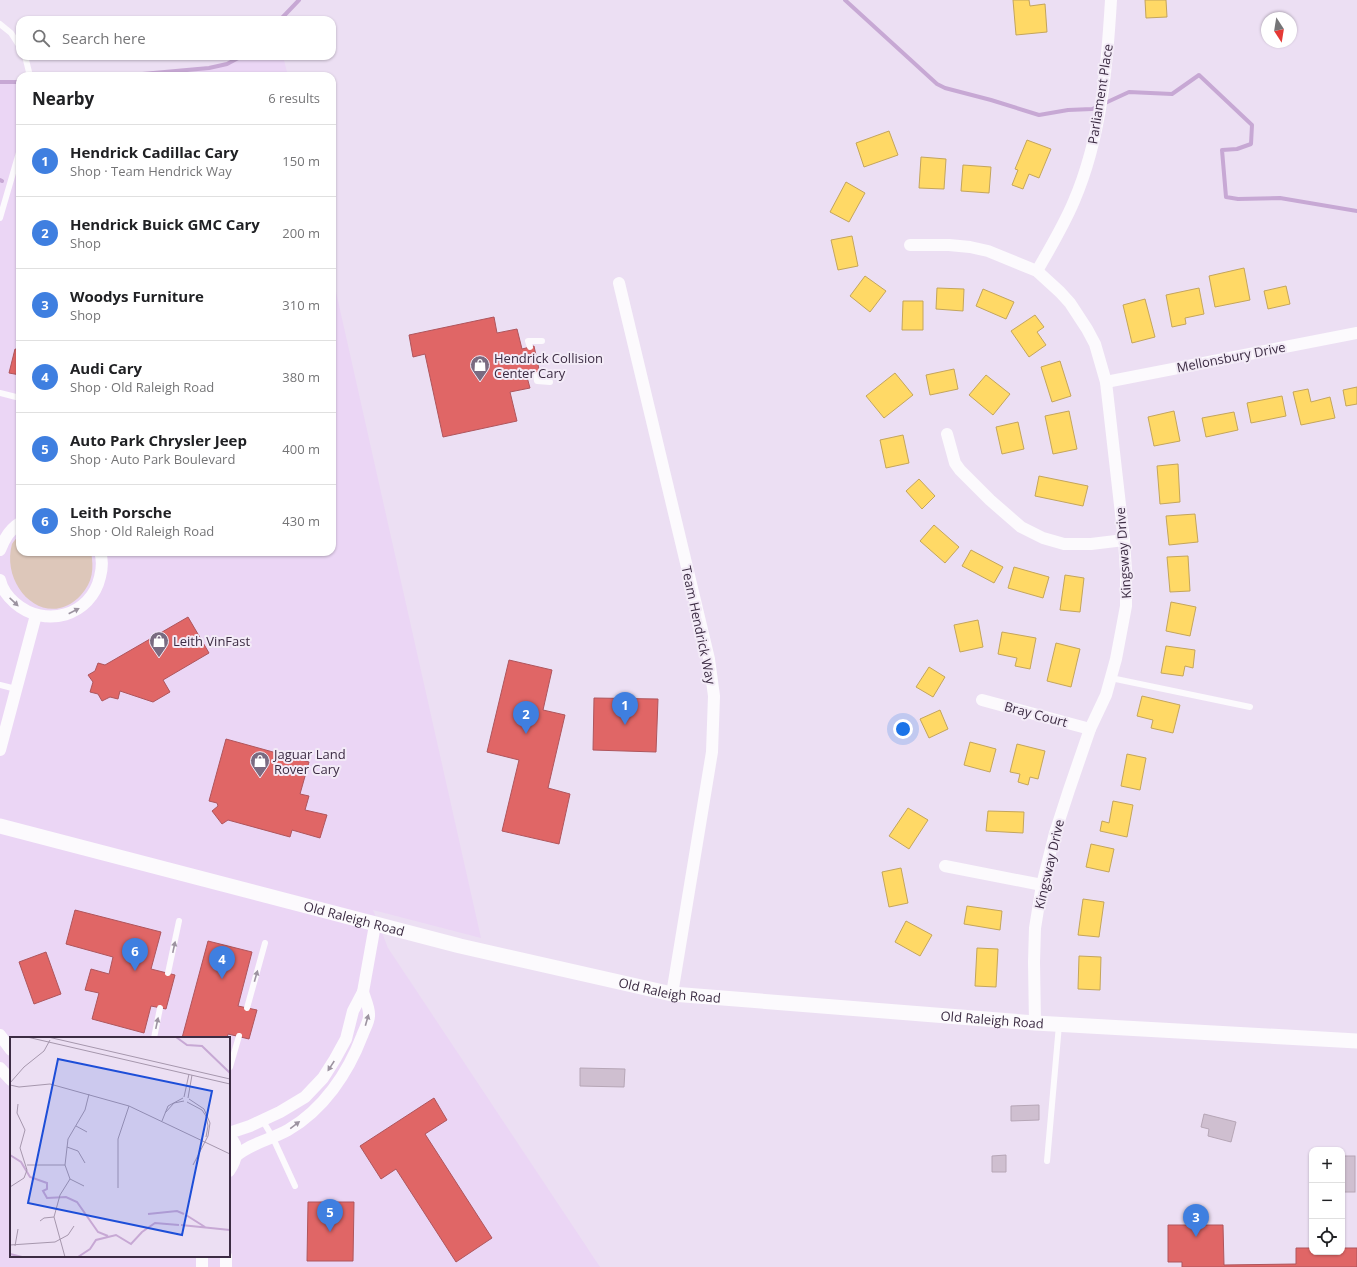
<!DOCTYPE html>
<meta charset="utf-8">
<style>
body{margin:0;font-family:"Open Sans",sans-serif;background:#f6f6f6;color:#202124}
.controls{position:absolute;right:12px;bottom:12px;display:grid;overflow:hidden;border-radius:8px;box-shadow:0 1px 3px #0004}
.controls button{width:36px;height:36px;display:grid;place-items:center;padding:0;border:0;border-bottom:1px solid #e0e0e0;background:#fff;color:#202124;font:20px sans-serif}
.compass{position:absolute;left:1261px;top:12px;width:36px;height:36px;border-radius:50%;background:#fff;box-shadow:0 1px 3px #0004;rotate:168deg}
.you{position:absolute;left:903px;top:729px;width:14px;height:14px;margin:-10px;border:3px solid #fff;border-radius:50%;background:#1a73e8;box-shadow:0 0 0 6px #1a73e833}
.badge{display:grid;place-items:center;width:26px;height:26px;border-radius:50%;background:#7c3aed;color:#fff;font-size:13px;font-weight:700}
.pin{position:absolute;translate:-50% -33px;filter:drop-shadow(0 1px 2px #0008)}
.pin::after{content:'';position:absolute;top:21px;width:14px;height:12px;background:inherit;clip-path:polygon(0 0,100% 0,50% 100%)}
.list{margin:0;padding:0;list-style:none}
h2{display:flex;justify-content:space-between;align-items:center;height:52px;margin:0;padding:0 16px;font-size:17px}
h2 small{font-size:13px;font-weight:400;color:#757577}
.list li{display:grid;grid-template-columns:26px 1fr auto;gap:12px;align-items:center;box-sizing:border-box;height:72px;padding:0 16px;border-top:1px solid #e0e0e0}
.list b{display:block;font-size:15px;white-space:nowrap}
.list p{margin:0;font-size:13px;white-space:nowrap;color:#757577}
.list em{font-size:13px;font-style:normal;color:#757577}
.icon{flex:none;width:22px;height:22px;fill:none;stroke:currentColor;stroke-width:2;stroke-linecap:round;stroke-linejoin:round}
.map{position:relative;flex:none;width:1357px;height:1267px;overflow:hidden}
.search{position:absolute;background:#fff;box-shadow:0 1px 3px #0004;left:16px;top:16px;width:320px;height:44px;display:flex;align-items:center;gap:10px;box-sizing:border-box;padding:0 14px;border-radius:12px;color:#757577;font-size:15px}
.panel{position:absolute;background:#fff;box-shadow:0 1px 3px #0004;left:16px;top:72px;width:320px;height:484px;border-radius:12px}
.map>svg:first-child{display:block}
.built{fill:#ebd6f5;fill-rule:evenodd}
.green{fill:#ddc7ba}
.homes{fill:#ffd966;stroke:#c4a55c}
.shops{fill:#e06666;stroke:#af555c}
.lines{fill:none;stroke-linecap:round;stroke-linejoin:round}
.stream{stroke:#c7a8d4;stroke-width:4}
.building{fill:#cfbfd0;stroke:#b6a6b6}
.service{stroke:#fcfafd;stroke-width:6}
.minor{stroke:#fcfafd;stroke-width:12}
.tertiary{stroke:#fcfafd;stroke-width:15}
.oneway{fill:#9c93a0}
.labels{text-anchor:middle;stroke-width:4;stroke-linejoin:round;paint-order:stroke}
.street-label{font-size:13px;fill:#3c2c43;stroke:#f3ebf7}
.poi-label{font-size:13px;fill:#3c2c43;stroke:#f3ebf7;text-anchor:start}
.inset-river{fill:none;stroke:#c7a8d4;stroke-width:2}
.inset-road{fill:none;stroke:#a697ad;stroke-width:1}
.view{fill:#1d4ed8;fill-opacity:0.15;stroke:#1d4ed8;stroke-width:2}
.inset-edge{fill:none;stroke:#3c2c43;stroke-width:2}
</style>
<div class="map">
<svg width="1357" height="1267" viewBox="0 0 1357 1267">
<rect width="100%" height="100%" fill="#ecdff3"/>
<g class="built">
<path d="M 242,56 L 283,56 L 288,76 L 120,76 L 209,68 L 227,64 Z"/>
<path d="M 0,82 L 20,82 L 20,552 L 332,552 L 332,274 L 481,938 L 373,910 L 388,948 L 600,1267 L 0,1267 ZM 11,1038 L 229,1038 L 229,1256 L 11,1256 Z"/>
</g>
<path class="green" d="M 20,535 L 20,552 L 91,552 C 94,568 93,582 81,595 C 47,632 0,588 12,544 C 14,541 17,537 20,535 Z"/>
<g class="homes">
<path d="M 1013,0 L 1029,0 L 1030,6 L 1045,4 L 1047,32 L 1016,35 Z"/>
<path d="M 1145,0 L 1166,0 L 1167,17 L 1146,18 Z"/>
<path d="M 889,131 L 898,155 L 864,167 L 856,143 Z"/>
<path d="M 1027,140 L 1051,149 L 1039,178 L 1029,174 L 1023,189 L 1012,185 L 1018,170 L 1015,169 Z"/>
<path d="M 921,157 L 946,159 L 944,189 L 919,188 Z"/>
<path d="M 963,165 L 991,167 L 989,193 L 961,191 Z"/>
<path d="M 846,182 L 865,193 L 849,222 L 830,212 Z"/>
<path d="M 852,236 L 858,266 L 838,270 L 831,240 Z"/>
<path d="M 1244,268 L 1250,300 L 1215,307 L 1209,276 Z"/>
<path d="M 865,276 L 886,291 L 870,312 L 850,296 Z"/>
<path d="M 1286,286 L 1290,304 L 1268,309 L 1264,291 Z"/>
<path d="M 937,288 L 964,289 L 963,311 L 936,309 Z"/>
<path d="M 1199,288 L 1204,314 L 1185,318 L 1186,324 L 1172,327 L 1166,295 Z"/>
<path d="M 983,289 L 1014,302 L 1006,319 L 976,306 Z"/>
<path d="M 1145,299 L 1155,337 L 1132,343 L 1123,305 Z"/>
<path d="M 903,301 L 923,301 L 923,330 L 902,330 Z"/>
<path d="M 1035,315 L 1044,327 L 1037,332 L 1046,345 L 1029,357 L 1011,331 Z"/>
<path d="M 1060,361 L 1071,396 L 1052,402 L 1041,367 Z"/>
<path d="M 954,369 L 958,389 L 930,395 L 926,375 Z"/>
<path d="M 895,373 L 913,395 L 884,418 L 866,396 Z"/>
<path d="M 986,375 L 1010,394 L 993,415 L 969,395 Z"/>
<path d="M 1357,387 L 1357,404 L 1346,406 L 1343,390 Z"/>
<path d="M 1308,389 L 1311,402 L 1330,397 L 1335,418 L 1301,425 L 1293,392 Z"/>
<path d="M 1282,396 L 1286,416 L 1251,423 L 1247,403 Z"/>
<path d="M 1069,411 L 1077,449 L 1053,454 L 1045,416 Z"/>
<path d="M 1174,411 L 1180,441 L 1154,446 L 1148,417 Z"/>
<path d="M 1234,412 L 1238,430 L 1206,437 L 1202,418 Z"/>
<path d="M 1018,422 L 1024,449 L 1002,454 L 996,427 Z"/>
<path d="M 903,435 L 909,463 L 886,468 L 880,440 Z"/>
<path d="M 1178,464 L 1180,502 L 1160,504 L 1157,466 Z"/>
<path d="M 1039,476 L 1088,486 L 1083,506 L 1035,496 Z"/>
<path d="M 919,479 L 935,496 L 922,509 L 906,491 Z"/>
<path d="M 1195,514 L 1198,542 L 1169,545 L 1166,516 Z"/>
<path d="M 934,525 L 959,547 L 945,563 L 920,541 Z"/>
<path d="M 971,550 L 1003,567 L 994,583 L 962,566 Z"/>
<path d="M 1188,556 L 1190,591 L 1170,592 L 1167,557 Z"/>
<path d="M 1014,567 L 1049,577 L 1043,598 L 1008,588 Z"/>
<path d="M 1065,575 L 1084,578 L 1080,612 L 1060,610 Z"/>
<path d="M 1171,602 L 1196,607 L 1190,636 L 1166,631 Z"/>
<path d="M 978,620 L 983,647 L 960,652 L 954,625 Z"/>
<path d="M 1002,632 L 1036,638 L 1030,669 L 1015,666 L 1017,658 L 998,654 Z"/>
<path d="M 1056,643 L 1080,649 L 1071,687 L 1047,681 Z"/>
<path d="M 1166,646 L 1195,650 L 1193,668 L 1185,666 L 1183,676 L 1161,673 Z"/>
<path d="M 929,667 L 945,677 L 933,697 L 916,687 Z"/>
<path d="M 1142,696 L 1180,705 L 1173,733 L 1151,728 L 1153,720 L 1137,716 Z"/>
<path d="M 940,710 L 948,729 L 929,738 L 920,719 Z"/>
<path d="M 970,742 L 996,749 L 990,772 L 964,765 Z"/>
<path d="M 1017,744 L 1045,751 L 1038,779 L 1030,777 L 1028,785 L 1018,782 L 1020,774 L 1010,772 Z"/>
<path d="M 1127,754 L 1146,758 L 1140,790 L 1121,786 Z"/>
<path d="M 1113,801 L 1133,805 L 1127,837 L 1100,831 L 1102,821 L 1109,823 Z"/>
<path d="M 908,808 L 928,820 L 909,849 L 889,836 Z"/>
<path d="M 988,811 L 1024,812 L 1023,833 L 986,831 Z"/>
<path d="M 1091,844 L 1114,849 L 1109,872 L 1086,867 Z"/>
<path d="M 901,868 L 908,903 L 889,907 L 882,872 Z"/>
<path d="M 1083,899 L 1104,902 L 1099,937 L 1078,935 Z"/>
<path d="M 967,906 L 1002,911 L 1000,930 L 964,924 Z"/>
<path d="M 906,921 L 932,935 L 920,956 L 895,942 Z"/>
<path d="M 977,948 L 998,949 L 996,987 L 975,986 Z"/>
<path d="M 1079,956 L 1101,957 L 1100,990 L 1078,989 Z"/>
</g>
<g class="shops">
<path d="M 494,317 L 497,333 L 517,329 L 522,349 L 534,346 L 540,374 L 527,377 L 530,388 L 510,392 L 517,421 L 443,437 L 425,354 L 413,357 L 409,335 Z"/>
<path d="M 15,349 L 20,350 L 20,375 L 9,373 Z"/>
<path d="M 188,617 L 209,653 L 163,680 L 170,692 L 153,702 L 120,691 L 118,699 L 110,697 L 102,701 L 98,694 L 90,692 L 93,682 L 88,675 L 95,671 L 98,663 L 105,665 Z"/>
<path d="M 509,660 L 552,670 L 543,710 L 565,715 L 548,788 L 570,794 L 559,844 L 502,831 L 519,760 L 487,752 Z"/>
<path d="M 594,698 L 658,699 L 656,752 L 593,750 Z"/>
<path d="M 226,739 L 309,762 L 300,794 L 309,796 L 305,810 L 327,815 L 320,838 L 292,830 L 290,837 L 228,820 L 222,824 L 212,811 L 218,806 L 217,803 L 209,801 Z"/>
<path d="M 75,910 L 161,932 L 151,969 L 175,975 L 166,1009 L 151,1006 L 144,1033 L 92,1019 L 99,993 L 85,990 L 91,969 L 109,974 L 113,957 L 66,944 Z"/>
<path d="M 208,941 L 252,952 L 238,1006 L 257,1010 L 249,1039 L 228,1034 L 227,1038 L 182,1038 Z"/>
<path d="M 46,952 L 61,994 L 34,1004 L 19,962 Z"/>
<path d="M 434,1098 L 447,1120 L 425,1134 L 492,1238 L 456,1262 L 396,1169 L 381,1179 L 360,1146 Z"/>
<path d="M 308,1202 L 354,1202 L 353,1261 L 307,1261 Z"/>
<path d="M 1168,1225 L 1223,1225 L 1224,1265 L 1296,1264 L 1296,1248 L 1312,1248 L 1312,1252 L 1342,1252 L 1342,1248 L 1357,1248 L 1357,1267 L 1182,1267 L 1182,1262 L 1168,1262 Z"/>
</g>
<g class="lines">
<g class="stream">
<path d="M 845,0 L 937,84 L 945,88 L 991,100 L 1039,115 L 1068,110 L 1092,109 L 1097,107"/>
<path d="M 280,20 L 299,0"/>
<path d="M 120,76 L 209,68 L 227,64 L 242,56"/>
<path d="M 0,82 L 20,82"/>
<path d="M 1103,104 L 1129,92 L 1172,94 L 1199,75 L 1252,125 L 1251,144 L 1237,149 L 1222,150 L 1226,197 L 1238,199 L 1280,198 L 1357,211"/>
<path d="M 0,180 L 2,181"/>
</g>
</g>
<g class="building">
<path d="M 580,1068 L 625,1069 L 624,1087 L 580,1086 Z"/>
<path d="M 1039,1105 L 1039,1120 L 1011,1121 L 1011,1106 Z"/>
<path d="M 1204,1114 L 1236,1122 L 1231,1142 L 1208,1136 L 1209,1129 L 1201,1127 Z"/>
<path d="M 1006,1155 L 1006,1172 L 992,1172 L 992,1156 Z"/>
<rect x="1342" y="1156" width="13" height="36"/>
</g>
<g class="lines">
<g class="service">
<path d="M 0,24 L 11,33 L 20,47"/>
<path d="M 25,56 L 30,76"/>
<path d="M 0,218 L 20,149"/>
<path d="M 530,347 L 528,341 L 542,341"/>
<path d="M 536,375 L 537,381 L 550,382"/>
<path d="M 0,393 L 20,398"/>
<path d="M 1111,678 L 1250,707"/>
<path d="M 0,685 L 16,689"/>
<path d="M 168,973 L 179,921"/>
<path d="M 247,1008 L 265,943"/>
<path d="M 154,1038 L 160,1008"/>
<path d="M 230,1067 L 239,1036"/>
<path d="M 263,1121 L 273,1138 L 295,1186"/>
<path d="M 1047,1161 L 1059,1025"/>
</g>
<g class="minor">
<path d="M 910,245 L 949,245 L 970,247 L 988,251 L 1037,271 L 1060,292 L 1070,303 L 1087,329 L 1095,344 L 1106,382 L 1124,540 L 1126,571 L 1126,606 L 1116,659 L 1106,695 L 1090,729 L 1069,790 L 1055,833 L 1042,885 L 1035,928 L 1034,962 L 1035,1023"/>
<path d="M 1037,271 C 1050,248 1064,225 1074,201 C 1101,138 1107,68 1111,0"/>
<path d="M 619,283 L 709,659 L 714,696 L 712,752 L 672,994"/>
<path d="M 1106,382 L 1357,333"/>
<path d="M 947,434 L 955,463 L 960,470 L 990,500 L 1021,527 L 1043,538 L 1064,544 L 1091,544 L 1124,540"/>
<path d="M 0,550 C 4,539 10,529 20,523"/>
<path d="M 0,580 C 2,589 8,597 15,603 C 45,629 91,616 100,577 C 102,569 103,560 100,552"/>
<path d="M 982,700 L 1090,729"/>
<path d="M 0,750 L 36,615"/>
<path d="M 945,866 L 1042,885"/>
<path d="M 0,1035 L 11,1050"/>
<path d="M 0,1068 L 11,1080"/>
<path d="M 229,1133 L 250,1126 L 280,1112 L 305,1097 L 323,1078 L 335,1059 L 346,1039 L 353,1011 L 363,992 L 375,925"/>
<path d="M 229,1137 C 241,1146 236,1161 229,1171"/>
<path d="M 236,1156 C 251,1143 270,1140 288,1130 C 323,1110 348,1073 362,1036 C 364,1030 369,1022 369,1016 C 370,1009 365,999 363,992"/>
<path d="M 226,1256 L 226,1267"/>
<path d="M 202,1267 L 202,1256"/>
</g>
<path class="tertiary" id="s1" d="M 0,826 L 460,946 L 672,994 L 1035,1023 L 1357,1041"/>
</g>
<defs><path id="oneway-solid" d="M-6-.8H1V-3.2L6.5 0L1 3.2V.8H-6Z"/></defs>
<g class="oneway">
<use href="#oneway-solid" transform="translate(14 602) rotate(43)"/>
<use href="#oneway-solid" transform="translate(74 611) rotate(-27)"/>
<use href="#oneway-solid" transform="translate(174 947) rotate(-78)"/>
<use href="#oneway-solid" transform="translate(256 976) rotate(-74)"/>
<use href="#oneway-solid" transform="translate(367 1020) rotate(-74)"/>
<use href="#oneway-solid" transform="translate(157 1023) rotate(-78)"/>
<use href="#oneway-solid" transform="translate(331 1066) rotate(123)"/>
<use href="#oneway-solid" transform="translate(295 1125) rotate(-37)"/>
</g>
<defs>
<g id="shop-pin" transform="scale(1)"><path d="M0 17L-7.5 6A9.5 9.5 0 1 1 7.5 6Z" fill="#7a6b81" stroke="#f3ebf7"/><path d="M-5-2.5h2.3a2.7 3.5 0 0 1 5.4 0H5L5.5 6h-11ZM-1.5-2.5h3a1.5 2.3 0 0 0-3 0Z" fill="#fff"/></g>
</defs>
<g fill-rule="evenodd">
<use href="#shop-pin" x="480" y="365"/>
<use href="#shop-pin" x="159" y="641"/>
<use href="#shop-pin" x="260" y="761"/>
</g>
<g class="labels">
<g class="street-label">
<text transform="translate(1100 94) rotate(-81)" y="5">Parliament Place</text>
<text transform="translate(1231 357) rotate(-11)" y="5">Mellonsbury Drive</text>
<text transform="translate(1123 553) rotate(-94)" y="5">Kingsway Drive</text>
<text transform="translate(699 625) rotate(78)" y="5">Team Hendrick Way</text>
<text transform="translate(1036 714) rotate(15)" y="5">Bray Court</text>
<text transform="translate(1049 864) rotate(-77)" y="5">Kingsway Drive</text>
<text dy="5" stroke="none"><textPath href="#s1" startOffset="366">Old Raleigh Road</textPath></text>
<text dy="5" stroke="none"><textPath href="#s1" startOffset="690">Old Raleigh Road</textPath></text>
<text dy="5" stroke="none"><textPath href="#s1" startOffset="1014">Old Raleigh Road</textPath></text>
</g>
<g class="poi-label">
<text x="494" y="363">Hendrick Collision<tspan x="494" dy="15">Center Cary</tspan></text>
<text x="173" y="646">Leith VinFast</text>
<text x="274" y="759">Jaguar Land<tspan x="274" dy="15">Rover Cary</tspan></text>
</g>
</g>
<g transform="translate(10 1037)">
<rect width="220" height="220" fill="#ecdff3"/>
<path class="inset-river" d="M 166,0 L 177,8 L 192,9 L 220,36M 0,118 L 11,125 L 20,140 L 37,146 L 37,152 L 33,154 L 37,161 L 56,160 L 67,165 L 88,195 L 98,199M 138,177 L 167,174 L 174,177M 176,178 L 195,190M 171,188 L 220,193M 0,217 L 12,220M 68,220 L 80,212 L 86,203 L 106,198 L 121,207 L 132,195 L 145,186 L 169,188"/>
<path class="inset-road" d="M 17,0 L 220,47M 38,0 L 220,42M 0,46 L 14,30 L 34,14 L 40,3M 0,48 L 9,50 L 40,47 L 119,69 L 220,117M 174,60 L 179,37M 178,61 L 182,38M 179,62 L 194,72 L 200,86 L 198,99 L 183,128M 177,65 L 192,73 L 196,79 L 198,89 L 196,100M 155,76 L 164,66 L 174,64M 152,84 L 158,69 L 173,61M 66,89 L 77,95M 57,110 L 68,114 L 75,126M 17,128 L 55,128M 74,149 L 60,142 L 55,128 L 58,102 L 75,73 L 79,57M 0,150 L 14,141 L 17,133 L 10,111 L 15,93 L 7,76 L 8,67M 108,151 L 108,102 L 119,69M 30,184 L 34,181 L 44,180M 0,208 L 45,205 L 58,198 L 64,189M 5,209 L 8,192M 55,220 L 44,180 L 50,158 L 60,142"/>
<path class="view" d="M 48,22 L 202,54 L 172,198 L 18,166 Z"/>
<rect width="220" height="220" class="inset-edge"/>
</g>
</svg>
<div class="controls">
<button>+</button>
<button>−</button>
<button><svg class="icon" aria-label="locate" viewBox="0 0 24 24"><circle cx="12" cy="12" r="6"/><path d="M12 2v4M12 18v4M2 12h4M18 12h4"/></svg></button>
</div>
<svg class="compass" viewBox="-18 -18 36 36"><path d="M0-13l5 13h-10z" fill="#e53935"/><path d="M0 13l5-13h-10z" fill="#757577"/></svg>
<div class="you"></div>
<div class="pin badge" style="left:625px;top:725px;background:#3f7fe0">1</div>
<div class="pin badge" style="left:526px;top:734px;background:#3f7fe0">2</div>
<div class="pin badge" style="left:1196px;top:1237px;background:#3f7fe0">3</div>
<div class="pin badge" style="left:222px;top:979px;background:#3f7fe0">4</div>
<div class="pin badge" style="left:330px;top:1232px;background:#3f7fe0">5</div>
<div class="pin badge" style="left:135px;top:971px;background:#3f7fe0">6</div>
<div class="search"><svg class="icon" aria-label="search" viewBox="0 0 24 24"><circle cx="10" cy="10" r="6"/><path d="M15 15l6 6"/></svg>Search here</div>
<section class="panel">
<h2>Nearby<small>6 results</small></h2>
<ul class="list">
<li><span class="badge" style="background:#3f7fe0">1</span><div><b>Hendrick Cadillac Cary</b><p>Shop · Team Hendrick Way</p></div><em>150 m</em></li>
<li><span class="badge" style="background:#3f7fe0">2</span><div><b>Hendrick Buick GMC Cary</b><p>Shop</p></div><em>200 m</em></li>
<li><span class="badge" style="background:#3f7fe0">3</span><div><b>Woodys Furniture</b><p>Shop</p></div><em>310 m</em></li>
<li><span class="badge" style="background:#3f7fe0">4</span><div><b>Audi Cary</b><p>Shop · Old Raleigh Road</p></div><em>380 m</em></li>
<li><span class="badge" style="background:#3f7fe0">5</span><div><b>Auto Park Chrysler Jeep</b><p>Shop · Auto Park Boulevard</p></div><em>400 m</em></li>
<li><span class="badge" style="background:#3f7fe0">6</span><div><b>Leith Porsche</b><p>Shop · Old Raleigh Road</p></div><em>430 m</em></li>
</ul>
</section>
</div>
